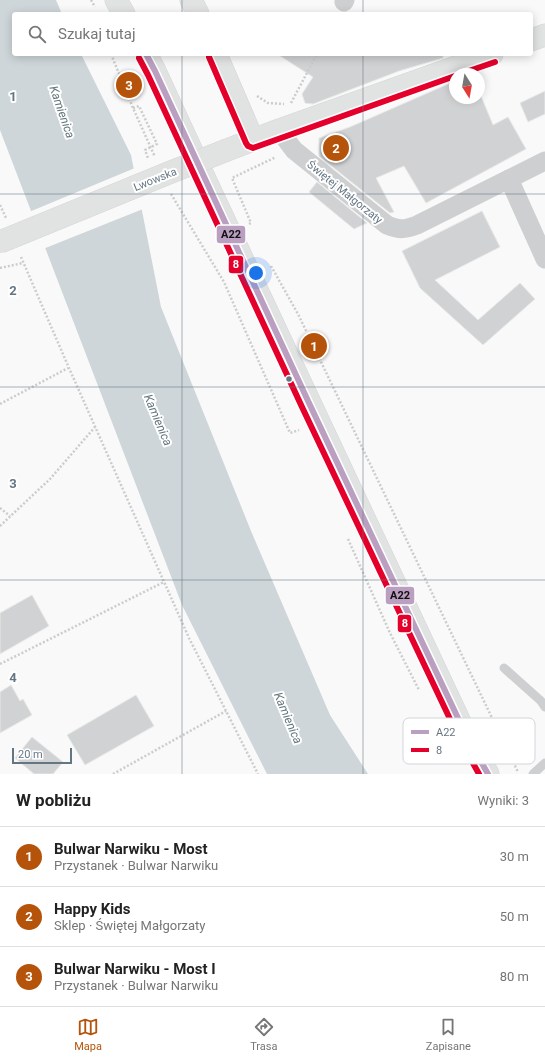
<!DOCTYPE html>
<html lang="pl">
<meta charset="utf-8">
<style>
body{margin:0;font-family:Roboto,sans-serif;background:#f2f2f2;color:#222}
.compass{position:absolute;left:449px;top:68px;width:36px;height:36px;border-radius:50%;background:#fff;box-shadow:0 2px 10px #0003;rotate:169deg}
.scale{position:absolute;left:12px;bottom:10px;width:60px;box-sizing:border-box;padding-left:4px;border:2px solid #657683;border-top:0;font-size:11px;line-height:14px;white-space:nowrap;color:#657683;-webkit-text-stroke:3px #fff;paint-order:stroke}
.you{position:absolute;left:256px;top:273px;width:14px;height:14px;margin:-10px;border:3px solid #fff;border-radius:50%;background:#1a73e8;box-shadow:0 0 0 6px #1a73e833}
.badge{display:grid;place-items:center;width:26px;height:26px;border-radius:50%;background:#b45309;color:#fff;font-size:13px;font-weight:700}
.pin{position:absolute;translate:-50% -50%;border:2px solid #fff;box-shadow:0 1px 4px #0006}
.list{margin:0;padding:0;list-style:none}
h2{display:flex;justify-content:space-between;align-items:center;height:52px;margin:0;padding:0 16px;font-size:17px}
h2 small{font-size:13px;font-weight:400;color:#767676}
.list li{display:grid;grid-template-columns:26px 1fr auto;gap:12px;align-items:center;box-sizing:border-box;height:60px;padding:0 16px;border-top:1px solid #e0e0e0}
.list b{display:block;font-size:15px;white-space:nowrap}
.list p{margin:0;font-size:13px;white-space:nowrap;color:#767676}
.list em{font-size:13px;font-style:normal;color:#767676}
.icon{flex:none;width:22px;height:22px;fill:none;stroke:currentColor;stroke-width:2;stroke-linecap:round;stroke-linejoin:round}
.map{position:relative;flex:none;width:545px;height:774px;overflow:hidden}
.search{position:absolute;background:#fff;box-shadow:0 2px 10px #0003;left:12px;right:12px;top:12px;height:44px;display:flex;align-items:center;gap:10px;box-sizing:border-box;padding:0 14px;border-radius:4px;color:#767676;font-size:15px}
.sheet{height:232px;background:#fff}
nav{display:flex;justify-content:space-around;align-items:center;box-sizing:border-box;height:56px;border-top:1px solid #e0e0e0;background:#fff;font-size:11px;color:#767676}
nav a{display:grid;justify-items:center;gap:2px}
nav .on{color:#b45309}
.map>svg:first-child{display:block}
.water{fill:#ced6d9}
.pier{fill:#f9f9f9}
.building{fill:#d0d2d3;stroke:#e8e8e8}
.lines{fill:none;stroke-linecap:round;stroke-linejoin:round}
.secondary-casing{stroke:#d5d6d7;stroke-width:23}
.path{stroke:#cbcccd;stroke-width:2.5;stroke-dasharray:2 2;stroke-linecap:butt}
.lane{stroke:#cecfd0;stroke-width:9}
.street{stroke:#cecfd0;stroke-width:19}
.secondary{stroke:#e1e2e2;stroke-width:22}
.secondary-bridge-casing{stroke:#d5d6d7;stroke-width:23;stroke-linecap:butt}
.secondary-bridge{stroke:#e1e2e2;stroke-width:22}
.bus-1-casing{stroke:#fff;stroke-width:9}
.bus-2-casing{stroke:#fff;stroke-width:9}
.bus-1{stroke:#bb9fc0;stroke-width:6}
.bus-2{stroke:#e4002b;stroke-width:6}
.grid{fill:none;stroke:#657683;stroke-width:1;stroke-opacity:0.55}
.bus-dot{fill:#657683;stroke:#fff;stroke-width:1.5}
.labels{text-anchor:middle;stroke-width:4;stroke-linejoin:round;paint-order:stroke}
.street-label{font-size:11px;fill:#657683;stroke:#fff}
.water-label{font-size:12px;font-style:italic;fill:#60757c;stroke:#fff}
.key{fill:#fff;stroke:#d1d6da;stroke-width:1}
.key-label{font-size:11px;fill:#657683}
.grid-label{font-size:13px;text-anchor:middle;font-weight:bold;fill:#657683;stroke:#fff;stroke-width:4;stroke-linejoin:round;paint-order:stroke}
.line-badge{stroke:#fff;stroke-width:1.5}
.badge-label{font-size:11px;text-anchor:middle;font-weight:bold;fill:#fff}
.pale-badge-label{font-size:11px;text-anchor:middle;font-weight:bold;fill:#111}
</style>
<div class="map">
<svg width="545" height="774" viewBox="0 0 545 774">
<rect width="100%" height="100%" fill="#f9f9f9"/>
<path class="water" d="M 0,0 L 56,0 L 62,14 L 14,14 L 14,54 L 81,54 L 131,155 L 161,307 L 251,531 L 330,715 L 368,774 L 267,774 L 182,605 L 0,130 Z"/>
<path class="pier" d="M 135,168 L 143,209 L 43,249 L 29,212 Z"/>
<g class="building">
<path d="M 277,54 L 443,54 L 443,58 L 399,71 L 313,104 L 305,103 L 302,94 L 313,77 Z"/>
<path d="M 455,81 L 455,98 L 479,98 L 479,91 L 493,125 L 508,117 L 526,149 L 426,203 L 404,166 L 376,178 L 394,212 L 390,213 L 319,156 L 319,138 L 350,127 Z"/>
<path d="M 545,91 L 545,114 L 528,122 L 520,103 Z"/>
<path d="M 317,182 L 367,223 L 354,229 L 309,192 Z"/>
<path d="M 482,211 L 500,247 L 435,280 L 478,320 L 520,283 L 535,299 L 483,345 L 420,288 L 402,251 Z"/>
<path d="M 32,595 L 49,626 L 0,654 L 0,613 Z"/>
<path d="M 11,685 L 20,701 L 23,699 L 32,715 L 0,733 L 0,692 Z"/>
<path d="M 136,695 L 154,726 L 85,765 L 67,735 Z"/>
<path d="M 32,737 L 63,762 L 53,774 L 34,774 L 15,758 Z"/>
</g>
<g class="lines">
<g class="secondary-casing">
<g id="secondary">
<path d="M 116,0 L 124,14"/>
<path d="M 191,0 L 198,14"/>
<path d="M 531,40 L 545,35"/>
<path d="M 146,54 L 155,71 C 257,293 361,514 466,735 L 488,774"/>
<path d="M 216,54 L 253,140"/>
<path d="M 227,150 L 279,130 L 492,54"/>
</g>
</g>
<g class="path">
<path d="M 91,0 L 95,7"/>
<path d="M 111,54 L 133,108 L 155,157"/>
<path d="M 257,96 L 268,103 L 284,104"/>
<path d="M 291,103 L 317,54"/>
<path d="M 133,108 L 139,106 L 157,144 L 145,150 L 148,158"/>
<path d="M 171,194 L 224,282 L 290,433 L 299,430"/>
<path d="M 0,205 L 6,218"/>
<path d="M 249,224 L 251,223 L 232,178 L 276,157"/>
<path d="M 21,257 L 69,368 L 189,638 L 258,774"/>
<path d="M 271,266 L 298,314 L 518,772"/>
<path d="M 0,268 L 23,263"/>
<path d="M 0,404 L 68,368"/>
<path d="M 0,508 L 10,516"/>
<path d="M 0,526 L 50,479 L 95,427"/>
<path d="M 348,539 L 390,633 L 419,690"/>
<path d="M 0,664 L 164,582"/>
<path d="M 113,774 L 226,711"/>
</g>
<g class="lane">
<path d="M 504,668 L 541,701 L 545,707"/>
<path d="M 533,774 L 545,763"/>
</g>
<g class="street">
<path d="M 344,2 L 345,0"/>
<path d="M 279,130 L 294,150 L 387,225 C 399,230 404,230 417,225 L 509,179"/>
<path d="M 545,161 L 509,179 L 545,259"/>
</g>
<use href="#secondary" class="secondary"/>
<g class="secondary-bridge-casing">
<path id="secondary-bridge" d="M 0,242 L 171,172 L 227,150"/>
</g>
<use href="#secondary-bridge" class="secondary-bridge"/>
<g class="bus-1-casing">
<path id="bus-1" d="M 146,54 L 155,71 L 309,403 L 466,735 L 488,774"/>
</g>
<g class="bus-2-casing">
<g id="bus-2">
<path d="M 209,57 L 246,143 L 248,146 L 253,148 L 455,76"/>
<path d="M 139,58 L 148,75 L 302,407 L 459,738 L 479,774"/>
<path d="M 460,74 L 495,62"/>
</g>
</g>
<use href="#bus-1" class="bus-1"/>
<use href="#bus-2" class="bus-2"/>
</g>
<path class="grid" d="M 182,0 L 182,14M 363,0 L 363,14M 182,54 L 182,774M 363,54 L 363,774M 0,194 L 545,194M 0,387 L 545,387M 0,580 L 545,580"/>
<circle class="bus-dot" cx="289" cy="379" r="3.5"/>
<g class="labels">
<g class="street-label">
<text transform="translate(155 179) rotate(-22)" y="4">Lwowska</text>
<text transform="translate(345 192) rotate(39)" y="4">Świętej Małgorzaty</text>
</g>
<g class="water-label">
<text transform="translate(62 112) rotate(71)" y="4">Kamienica</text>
<text transform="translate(158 420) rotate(67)" y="4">Kamienica</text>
<text transform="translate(288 718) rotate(67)" y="4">Kamienica</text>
</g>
</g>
<rect x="403" y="718" width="132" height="46" rx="6" class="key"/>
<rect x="411" y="730" width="18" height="4" fill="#bb9fc0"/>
<rect x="411" y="748" width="18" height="4" fill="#e4002b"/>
<g class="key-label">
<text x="436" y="736">A22</text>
<text x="436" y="754">8</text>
</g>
<g class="grid-label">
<text x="13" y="101">1</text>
<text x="13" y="295">2</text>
<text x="13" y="488">3</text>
<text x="13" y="682">4</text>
</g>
<g class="line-badge">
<rect x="216" y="225" width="30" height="19" rx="4" fill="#bb9fc0"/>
<rect x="228" y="255" width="16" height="19" rx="4" fill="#e4002b"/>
<rect x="385" y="586" width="30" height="19" rx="4" fill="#bb9fc0"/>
<rect x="397" y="614" width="15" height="19" rx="4" fill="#e4002b"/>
</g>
<g class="badge-label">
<text x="236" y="268">8</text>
<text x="405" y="627">8</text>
</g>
<g class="pale-badge-label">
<text x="231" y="238">A22</text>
<text x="400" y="599">A22</text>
</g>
</svg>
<svg class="compass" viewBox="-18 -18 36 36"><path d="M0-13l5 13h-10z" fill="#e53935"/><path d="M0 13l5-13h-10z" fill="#767676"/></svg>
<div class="scale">20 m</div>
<div class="you"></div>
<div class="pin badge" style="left:314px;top:346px">1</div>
<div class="pin badge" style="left:336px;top:148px">2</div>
<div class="pin badge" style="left:129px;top:85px">3</div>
<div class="search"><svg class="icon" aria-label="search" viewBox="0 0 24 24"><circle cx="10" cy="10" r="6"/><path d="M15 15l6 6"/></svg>Szukaj tutaj</div>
</div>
<section class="sheet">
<h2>W pobliżu<small>Wyniki: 3</small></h2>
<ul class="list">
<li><span class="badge">1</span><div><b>Bulwar Narwiku - Most</b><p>Przystanek · Bulwar Narwiku</p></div><em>30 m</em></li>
<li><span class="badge">2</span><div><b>Happy Kids</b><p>Sklep · Świętej Małgorzaty</p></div><em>50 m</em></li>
<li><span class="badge">3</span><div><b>Bulwar Narwiku - Most I</b><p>Przystanek · Bulwar Narwiku</p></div><em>80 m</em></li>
</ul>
</section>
<nav>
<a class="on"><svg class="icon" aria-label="map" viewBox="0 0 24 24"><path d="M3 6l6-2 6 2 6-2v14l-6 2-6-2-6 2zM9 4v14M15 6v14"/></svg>Mapa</a>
<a><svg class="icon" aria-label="directions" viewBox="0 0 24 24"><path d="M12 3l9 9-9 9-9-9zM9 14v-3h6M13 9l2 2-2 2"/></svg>Trasa</a>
<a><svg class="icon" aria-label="saved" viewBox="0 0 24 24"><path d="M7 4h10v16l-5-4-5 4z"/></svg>Zapisane</a>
</nav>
